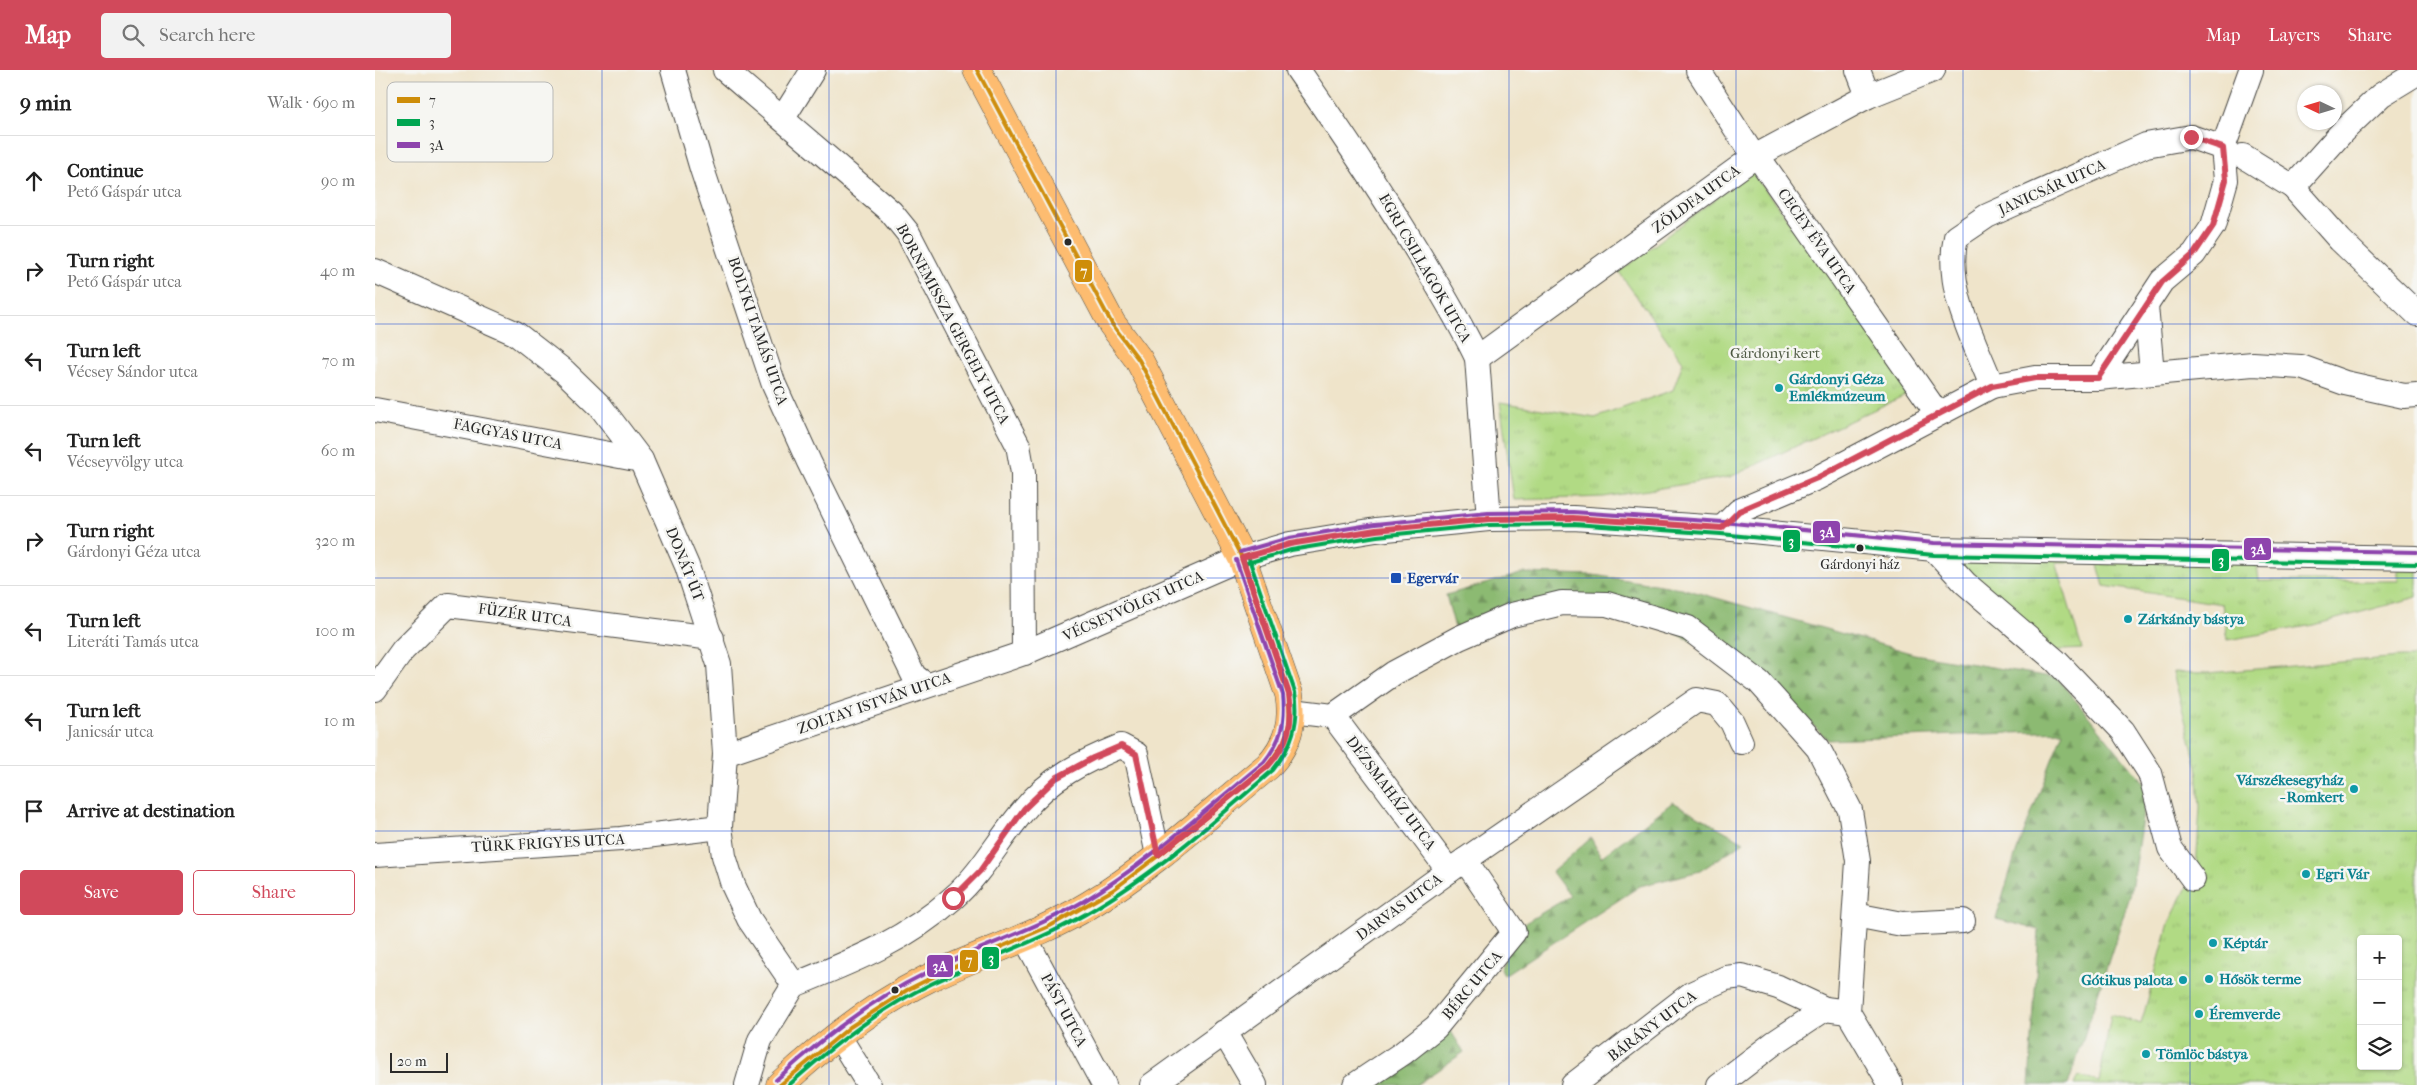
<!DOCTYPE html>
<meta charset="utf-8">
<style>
body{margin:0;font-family:"IM FELL French Canon",serif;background:#f2f2f2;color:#222}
.controls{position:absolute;right:15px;bottom:15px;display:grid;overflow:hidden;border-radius:5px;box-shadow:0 1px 4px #0004}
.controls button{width:45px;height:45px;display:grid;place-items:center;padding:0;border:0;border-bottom:1px solid #e0e0e0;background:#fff;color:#222;font:25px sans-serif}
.compass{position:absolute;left:1922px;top:15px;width:45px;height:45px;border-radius:50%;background:#fff;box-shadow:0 1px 4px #0004;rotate:274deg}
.scale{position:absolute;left:15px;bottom:12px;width:58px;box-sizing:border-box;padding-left:5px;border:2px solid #2b2b2b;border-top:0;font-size:14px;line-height:18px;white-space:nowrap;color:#2b2b2b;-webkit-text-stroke:4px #f6f6f2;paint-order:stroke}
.stop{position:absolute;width:15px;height:15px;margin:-11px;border:4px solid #d1495b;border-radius:50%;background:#fff}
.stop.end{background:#d1495b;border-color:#fff;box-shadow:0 1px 5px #0008}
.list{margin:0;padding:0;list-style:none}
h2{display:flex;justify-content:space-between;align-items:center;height:65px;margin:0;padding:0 20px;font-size:21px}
h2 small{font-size:16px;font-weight:400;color:#767676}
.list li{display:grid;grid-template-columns:32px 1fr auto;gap:15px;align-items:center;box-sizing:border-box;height:90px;padding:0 20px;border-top:1px solid #e0e0e0}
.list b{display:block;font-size:19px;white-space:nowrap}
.list p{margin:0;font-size:16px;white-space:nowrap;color:#767676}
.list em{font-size:16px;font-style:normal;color:#767676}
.actions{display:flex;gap:10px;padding:15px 20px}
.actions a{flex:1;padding:11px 0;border:1px solid #d1495b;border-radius:5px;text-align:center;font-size:18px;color:#d1495b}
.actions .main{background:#d1495b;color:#fff}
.icon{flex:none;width:28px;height:28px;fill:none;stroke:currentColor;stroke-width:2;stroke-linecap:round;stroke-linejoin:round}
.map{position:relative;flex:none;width:2042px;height:1015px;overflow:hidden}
header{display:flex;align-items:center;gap:30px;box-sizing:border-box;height:70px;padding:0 25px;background:#d1495b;color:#fff}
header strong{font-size:24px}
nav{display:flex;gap:28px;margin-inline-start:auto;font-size:18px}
.search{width:350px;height:45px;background:#f2f2f2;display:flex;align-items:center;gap:12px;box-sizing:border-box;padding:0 18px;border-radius:5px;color:#767676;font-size:19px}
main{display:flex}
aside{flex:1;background:#fff}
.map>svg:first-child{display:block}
.grass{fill:url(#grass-tufts);stroke:#6e8258;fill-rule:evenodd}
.forest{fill:url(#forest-firs);stroke:#5c724e}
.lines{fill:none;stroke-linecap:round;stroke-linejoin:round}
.minor-casing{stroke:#484743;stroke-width:26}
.major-casing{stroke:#484743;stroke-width:29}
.minor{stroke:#fff;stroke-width:24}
.major{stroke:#fdbc6f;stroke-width:28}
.bus-1-casing{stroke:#f6f6f2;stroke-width:8}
.bus-2-casing{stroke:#f6f6f2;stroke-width:8}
.bus-3-casing{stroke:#f6f6f2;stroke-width:8}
.bus-1{stroke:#ce8d09;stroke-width:4}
.bus-2{stroke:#00a651;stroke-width:4}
.bus-3{stroke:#8e44ad;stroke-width:4}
.route{stroke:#d1495b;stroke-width:6}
.grid{fill:none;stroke:#1d4ed8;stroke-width:1;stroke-opacity:0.55}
.bus-dot{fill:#2b2b2b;stroke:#f6f6f2;stroke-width:2}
.culture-dot{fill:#0f9aa8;stroke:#f6f6f2;stroke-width:2}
.transit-dot{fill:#1a4fb4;stroke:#f6f6f2;stroke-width:2}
.labels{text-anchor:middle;stroke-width:5;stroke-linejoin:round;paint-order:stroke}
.bus-label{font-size:14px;fill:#2b2b2b;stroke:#f6f6f2}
.street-label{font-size:15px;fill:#2b2b2b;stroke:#f6f6f2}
.park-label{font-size:15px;fill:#4c5741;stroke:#f6f6f2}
.culture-label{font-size:15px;font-weight:bold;fill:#0d838f;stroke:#f6f6f2;text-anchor:start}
.transit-label{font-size:15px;font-weight:bold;fill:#164399;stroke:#f6f6f2;text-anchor:start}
.key{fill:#f6f6f2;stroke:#b9b9b6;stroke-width:1}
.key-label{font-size:14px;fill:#2b2b2b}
.line-badge{stroke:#f6f6f2;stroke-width:2}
.badge-label{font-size:14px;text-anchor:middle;font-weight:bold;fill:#fff}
</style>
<header>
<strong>Map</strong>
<div class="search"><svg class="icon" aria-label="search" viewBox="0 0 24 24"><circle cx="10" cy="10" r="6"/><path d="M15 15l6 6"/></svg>Search here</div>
<nav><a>Map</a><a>Layers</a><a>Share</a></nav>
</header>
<main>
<aside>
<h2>9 min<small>Walk · 690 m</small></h2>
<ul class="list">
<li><svg class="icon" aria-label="ahead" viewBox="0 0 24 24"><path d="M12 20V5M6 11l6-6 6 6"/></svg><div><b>Continue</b><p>Pető Gáspár utca</p></div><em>90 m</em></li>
<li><svg class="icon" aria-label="right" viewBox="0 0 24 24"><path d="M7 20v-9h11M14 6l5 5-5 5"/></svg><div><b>Turn right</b><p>Pető Gáspár utca</p></div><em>40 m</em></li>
<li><svg class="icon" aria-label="left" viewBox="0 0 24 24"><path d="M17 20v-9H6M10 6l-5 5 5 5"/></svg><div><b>Turn left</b><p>Vécsey Sándor utca</p></div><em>70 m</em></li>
<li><svg class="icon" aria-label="left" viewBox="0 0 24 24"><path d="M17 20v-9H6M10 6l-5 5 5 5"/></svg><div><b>Turn left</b><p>Vécseyvölgy utca</p></div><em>60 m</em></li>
<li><svg class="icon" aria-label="right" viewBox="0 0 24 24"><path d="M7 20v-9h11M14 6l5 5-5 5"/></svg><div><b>Turn right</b><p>Gárdonyi Géza utca</p></div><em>320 m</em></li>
<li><svg class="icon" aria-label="left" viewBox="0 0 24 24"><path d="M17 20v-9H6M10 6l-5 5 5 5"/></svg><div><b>Turn left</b><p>Literáti Tamás utca</p></div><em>100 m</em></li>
<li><svg class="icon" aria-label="left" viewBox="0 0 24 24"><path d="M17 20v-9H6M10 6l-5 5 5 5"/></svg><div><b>Turn left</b><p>Janicsár utca</p></div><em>10 m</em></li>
<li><svg class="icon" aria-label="arrive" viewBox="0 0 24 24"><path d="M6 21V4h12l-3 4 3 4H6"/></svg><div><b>Arrive at destination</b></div></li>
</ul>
<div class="actions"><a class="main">Save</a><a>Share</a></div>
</aside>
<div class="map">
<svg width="2042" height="1015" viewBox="0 0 2042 1015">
<defs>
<pattern id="grass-tufts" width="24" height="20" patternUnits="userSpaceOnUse" patternTransform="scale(1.25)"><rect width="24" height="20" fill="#b1da84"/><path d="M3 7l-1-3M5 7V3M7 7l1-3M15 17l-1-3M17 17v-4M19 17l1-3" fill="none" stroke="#98bb72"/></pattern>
<pattern id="forest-firs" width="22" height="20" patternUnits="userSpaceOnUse" patternTransform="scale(1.25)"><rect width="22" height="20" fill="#8cba72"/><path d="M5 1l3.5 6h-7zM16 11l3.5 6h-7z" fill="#73975e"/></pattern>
</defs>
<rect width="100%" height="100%" fill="#f6f6f2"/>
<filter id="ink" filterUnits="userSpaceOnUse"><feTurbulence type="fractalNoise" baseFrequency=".02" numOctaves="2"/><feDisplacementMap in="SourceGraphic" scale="10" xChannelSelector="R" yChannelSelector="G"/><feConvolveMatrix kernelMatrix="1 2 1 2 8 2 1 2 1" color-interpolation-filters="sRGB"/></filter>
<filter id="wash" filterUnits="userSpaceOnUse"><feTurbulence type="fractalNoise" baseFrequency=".0096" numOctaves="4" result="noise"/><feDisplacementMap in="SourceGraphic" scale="20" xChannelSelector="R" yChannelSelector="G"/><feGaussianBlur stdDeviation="1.12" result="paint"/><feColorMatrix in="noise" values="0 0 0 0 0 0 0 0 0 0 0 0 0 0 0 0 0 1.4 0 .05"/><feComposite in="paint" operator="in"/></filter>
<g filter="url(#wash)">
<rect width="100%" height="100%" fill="#efe4ca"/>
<g class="grass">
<path d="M 1378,100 L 1383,110 L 1541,320 L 1355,407 L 1229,427 L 1139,430 L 1125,332 L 1220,348 L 1298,320 L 1308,292 L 1244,202 Z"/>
<path d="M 1559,479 L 1881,485 L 1884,511 L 2023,511 L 2023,488 L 2042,488 L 2042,527 L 1939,555 L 1853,570 L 1847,534 L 1729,516 L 1722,491 L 1681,492 L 1707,579 L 1669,581 Z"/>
<path d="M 2026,587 L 2042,587 L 2042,1015 L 1699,1015 L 1703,1006 L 1724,1012 L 1736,944 L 1766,954 L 1794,853 L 1821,799 L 1825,737 L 1822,697 L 1798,602 L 1833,603 ZM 1986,869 L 2023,869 L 2023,996 L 1986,996 Z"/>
</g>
<g class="forest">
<path d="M 1149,503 L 1218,505 L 1306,518 L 1539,584 L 1682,608 L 1772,717 L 1755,826 L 1693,1015 L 1654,1015 L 1664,860 L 1621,849 L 1639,789 L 1688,661 L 1453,670 L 1387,606 L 1232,529 L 1080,558 L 1071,525 Z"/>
<path d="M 1298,732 L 1369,772 L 1325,801 L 1265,816 L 1129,905 L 1125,896 L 1150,853 L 1195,826 L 1177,802 L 1216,768 L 1226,787 Z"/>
<path d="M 1075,960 L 1089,982 L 1041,1015 L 992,1015 Z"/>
</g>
</g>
<g filter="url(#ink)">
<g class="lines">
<g class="minor-casing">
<g id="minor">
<path d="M 298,0 L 327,99 L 399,315 L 434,392 L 539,606 L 551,615"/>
<path d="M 350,0 L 516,142 L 533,163 L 643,375 L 648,403 L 649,583"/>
<path d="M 923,0 C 969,66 1014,132 1054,201 C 1071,230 1088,258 1102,288 L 1114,449"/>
<path d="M 1323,0 L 1379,87 L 1386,91 L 1562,343"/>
<path d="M 1483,0 L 1493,26"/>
<path d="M 408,48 L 438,0"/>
<path d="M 1868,86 L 1918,117 L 1965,170 L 2042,244"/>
<path d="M 1918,117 L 1968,61 L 2006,25 L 2042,3"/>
<path d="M 0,201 L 140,263 L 190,302 L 225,336 L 266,390 L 312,496 L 344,594 L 350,684 L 345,757 L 349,786 L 358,815 L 374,849 L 419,915"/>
<path d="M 1771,236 L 1777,303"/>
<path d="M 1102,288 L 1379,87 L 1493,26 L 1558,0"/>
<path d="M 1723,308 L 1787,211 L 1819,184 L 1838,156 L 1851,110 L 1848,78"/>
<path d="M 1617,316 C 1599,269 1569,218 1581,167 L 1612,146 L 1771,75 L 1816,67 L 1848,78 L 1876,0"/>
<path d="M 0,340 L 266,390"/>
<path d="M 1347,458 L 1364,441 L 1442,408 L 1617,316 L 1660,308 L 1723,308 L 1878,294 L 1926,297 L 1970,313 L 2029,326 L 2042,325"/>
<path d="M 1559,479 L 1590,513 L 1681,591 L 1748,661 L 1775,703 L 1795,778 L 1818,809"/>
<path d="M 0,619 L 28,580 L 73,535 L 337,568"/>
<path d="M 917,641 L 958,646 L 1019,603 L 1084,568 L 1137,545 L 1187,533 L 1232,534 L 1313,558 L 1384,612 L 1443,678 L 1475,740 L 1483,791 L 1473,942 L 1516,1015"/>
<path d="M 958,646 L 1074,801"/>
<path d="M 350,684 L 649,583 L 867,488 L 915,474 L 1001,460 L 1114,449 L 1198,448 L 1347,458 L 1559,479 L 2042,488"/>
<path d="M 0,785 L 246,769 L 345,757"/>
<path d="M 1480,845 L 1527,854 L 1588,851"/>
<path d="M 649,866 L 729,1015"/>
<path d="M 419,915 C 478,891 530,871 578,828 C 607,803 624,769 649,740 C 674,708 709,691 746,676 L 761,684 L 783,785"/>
<path d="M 849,962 L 880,1015"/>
<path d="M 463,965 L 494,1015"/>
<path d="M 372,1015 L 385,970 L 419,915"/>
<path d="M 777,1015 L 1074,801 L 1322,630 L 1342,634 L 1357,652 L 1366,672"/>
<path d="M 980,1015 L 1028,983 L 1061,957 L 1139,862 L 1090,790"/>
<path d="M 1198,1015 L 1316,924 L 1351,908 L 1367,906 L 1403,917 L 1450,939 L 1473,942"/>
<path d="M 1344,1015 L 1399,973 L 1450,939"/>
</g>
</g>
<g class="major-casing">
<path id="major" d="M 405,1015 C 449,974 498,936 552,909 C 605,883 663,866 714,835 C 778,796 835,743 893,696 C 913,674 919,653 914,624 L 867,488 L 764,290 L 737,254 L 602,0"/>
</g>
<use href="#minor" class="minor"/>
<use href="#major" class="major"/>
<g class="bus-1-casing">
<path id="bus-1" d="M 405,1015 L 475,957 L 532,920 L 572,900 L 675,856 L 738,820 L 783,786 L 893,696 L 910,671 L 915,654 L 914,624 L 867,488 L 764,290 L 737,254 L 602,0"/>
</g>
<g class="bus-2-casing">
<g id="bus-2">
<path d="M 869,494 L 916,480 L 1002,466 L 1114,455 L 1198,454 L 1346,464 L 1559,485 L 2042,494"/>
<path d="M 414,1015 C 457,976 504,939 556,914 C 603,891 653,876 698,851 C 771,812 836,754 898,700 C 917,676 925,652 920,622 L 873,486"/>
</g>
</g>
<g class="bus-3-casing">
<g id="bus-3">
<path d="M 865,482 L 914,468 L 1000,454 L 1113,443 L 1198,442 L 1348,452 L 1559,473 L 2042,482"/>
<path d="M 401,1010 C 446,969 495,930 551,903 C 603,877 659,860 709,831 C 774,792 831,739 889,692 C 906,671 911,652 908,625 L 861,490"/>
</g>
</g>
<use href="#bus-1" class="bus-1"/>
<use href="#bus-2" class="bus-2"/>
<use href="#bus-3" class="bus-3"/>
</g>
</g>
<g class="lines" filter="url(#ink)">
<path class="route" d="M 578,828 L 605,801 L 649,739 L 681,708 L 718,688 L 746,676 L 761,684 L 783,785 L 893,696 C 913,674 919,653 914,624 L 867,488 L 915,474 L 1001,460 L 1114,449 L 1198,448 L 1347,458 L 1364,441 L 1442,408 L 1617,316 L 1660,308 L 1723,308 L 1787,212 L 1819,184 L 1838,156 L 1851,110 L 1848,78 L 1816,67"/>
</g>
<path class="grid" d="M 227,0 L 227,1015M 454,0 L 454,1015M 681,0 L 681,1015M 908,0 L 908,1015M 1134,0 L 1134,1015M 1361,0 L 1361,1015M 1588,0 L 1588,1015M 1815,0 L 1815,1015M 0,254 L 2042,254M 0,508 L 2042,508M 0,761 L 2042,761"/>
<g class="bus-dot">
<circle cx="693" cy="172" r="4.5"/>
<circle cx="1485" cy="478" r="4.5"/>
<circle cx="520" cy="920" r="4.5"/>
</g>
<g class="culture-dot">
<circle cx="1404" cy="318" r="5"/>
<circle cx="1753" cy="549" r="5"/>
<circle cx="1979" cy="719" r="5"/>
<circle cx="1931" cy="804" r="5"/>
<circle cx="1838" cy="873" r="5"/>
<circle cx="1834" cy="909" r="5"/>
<circle cx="1808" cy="910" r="5"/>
<circle cx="1824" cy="944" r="5"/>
<circle cx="1771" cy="984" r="5"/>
</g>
<rect class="transit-dot" x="1015" y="502" width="12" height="12" rx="2.5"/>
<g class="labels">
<g class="bus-label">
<text x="1485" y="499">Gárdonyi ház</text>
</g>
<g class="street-label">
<text transform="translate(1677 117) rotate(-24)" y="5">JANICSÁR UTCA</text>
<text transform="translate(1321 129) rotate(-36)" y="5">ZÖLDFA UTCA</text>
<text transform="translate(1442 171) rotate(55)" y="5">CECEY ÉVA UTCA</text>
<text transform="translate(1050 198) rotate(60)" y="5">EGRI CSILLAGOK UTCA</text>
<text transform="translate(578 254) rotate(62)" y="5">BORNEMISSZA GERGELY UTCA</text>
<text transform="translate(383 261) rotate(71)" y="5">BOLYKI TAMÁS UTCA</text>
<text transform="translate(133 364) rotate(11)" y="5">FAGGYAS UTCA</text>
<text transform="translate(310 494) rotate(68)" y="5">DONÁT ÚT</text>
<text transform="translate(758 536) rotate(-24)" y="5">VÉCSEYVÖLGY UTCA</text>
<text transform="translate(150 545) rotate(8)" y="5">FÜZÉR UTCA</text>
<text transform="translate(499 633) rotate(-19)" y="5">ZOLTAY ISTVÁN UTCA</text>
<text transform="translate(1016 723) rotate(53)" y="5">DÉZSMAHÁZ UTCA</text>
<text transform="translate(173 773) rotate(-3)" y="5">TÜRK FRIGYES UTCA</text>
<text transform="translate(1024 837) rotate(-36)" y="5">DARVAS UTCA</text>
<text transform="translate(1097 915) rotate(-50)" y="5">BÉRC UTCA</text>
<text transform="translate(689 940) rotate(62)" y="5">PÁST UTCA</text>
<text transform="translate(1277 956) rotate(-37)" y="5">BÁRÁNY UTCA</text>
</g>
<g class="park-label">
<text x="1400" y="288">Gárdonyi kert</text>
</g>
<g class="culture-label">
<text x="1414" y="314">Gárdonyi Géza<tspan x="1414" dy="17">Emlékmúzeum</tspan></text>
<text x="1763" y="554">Zárkándy bástya</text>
<text x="1969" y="715" text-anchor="end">Várszékesegyház<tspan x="1969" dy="17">- Romkert</tspan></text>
<text x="1941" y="809">Egri Vár</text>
<text x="1848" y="878">Képtár</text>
<text x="1844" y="914">Hősök terme</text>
<text x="1798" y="915" text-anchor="end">Gótikus palota</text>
<text x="1834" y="949">Éremverde</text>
<text x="1781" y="989">Tömlöc bástya</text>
</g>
<g class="transit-label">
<text x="1032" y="513">Egervár</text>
</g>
</g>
<rect x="12" y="12" width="166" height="80" rx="8" class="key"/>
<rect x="22" y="27" width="23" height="6" fill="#ce8d09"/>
<rect x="22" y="49" width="23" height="7" fill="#00a651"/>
<rect x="22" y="72" width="23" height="6" fill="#8e44ad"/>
<g class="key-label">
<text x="54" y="35">7</text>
<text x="54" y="57">3</text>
<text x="54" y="80">3A</text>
</g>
<g class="line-badge">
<rect x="699" y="189" width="19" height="24" rx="5" fill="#ce8d09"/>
<rect x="1437" y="450" width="29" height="24" rx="5" fill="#8e44ad"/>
<rect x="1407" y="459" width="19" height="24" rx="5" fill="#00a651"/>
<rect x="1868" y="467" width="29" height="24" rx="5" fill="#8e44ad"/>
<rect x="1836" y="478" width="19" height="24" rx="5" fill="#00a651"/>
<rect x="606" y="876" width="19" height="24" rx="5" fill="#00a651"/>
<rect x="584" y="879" width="20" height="24" rx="5" fill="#ce8d09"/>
<rect x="551" y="884" width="28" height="24" rx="5" fill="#8e44ad"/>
</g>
<g class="badge-label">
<text x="709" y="206">7</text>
<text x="1452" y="467">3A</text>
<text x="1416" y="476">3</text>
<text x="1883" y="484">3A</text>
<text x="1846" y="495">3</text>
<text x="616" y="893">3</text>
<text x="594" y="895">7</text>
<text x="565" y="901">3A</text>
</g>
</svg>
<div class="controls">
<button>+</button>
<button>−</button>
<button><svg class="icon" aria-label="layers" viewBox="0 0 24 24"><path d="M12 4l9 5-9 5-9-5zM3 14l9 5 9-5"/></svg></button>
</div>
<svg class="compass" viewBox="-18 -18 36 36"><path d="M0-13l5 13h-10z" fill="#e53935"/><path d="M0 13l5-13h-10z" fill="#767676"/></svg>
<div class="scale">20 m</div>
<div class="stop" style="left:578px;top:828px"></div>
<div class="stop end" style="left:1816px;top:67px"></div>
</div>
</main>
